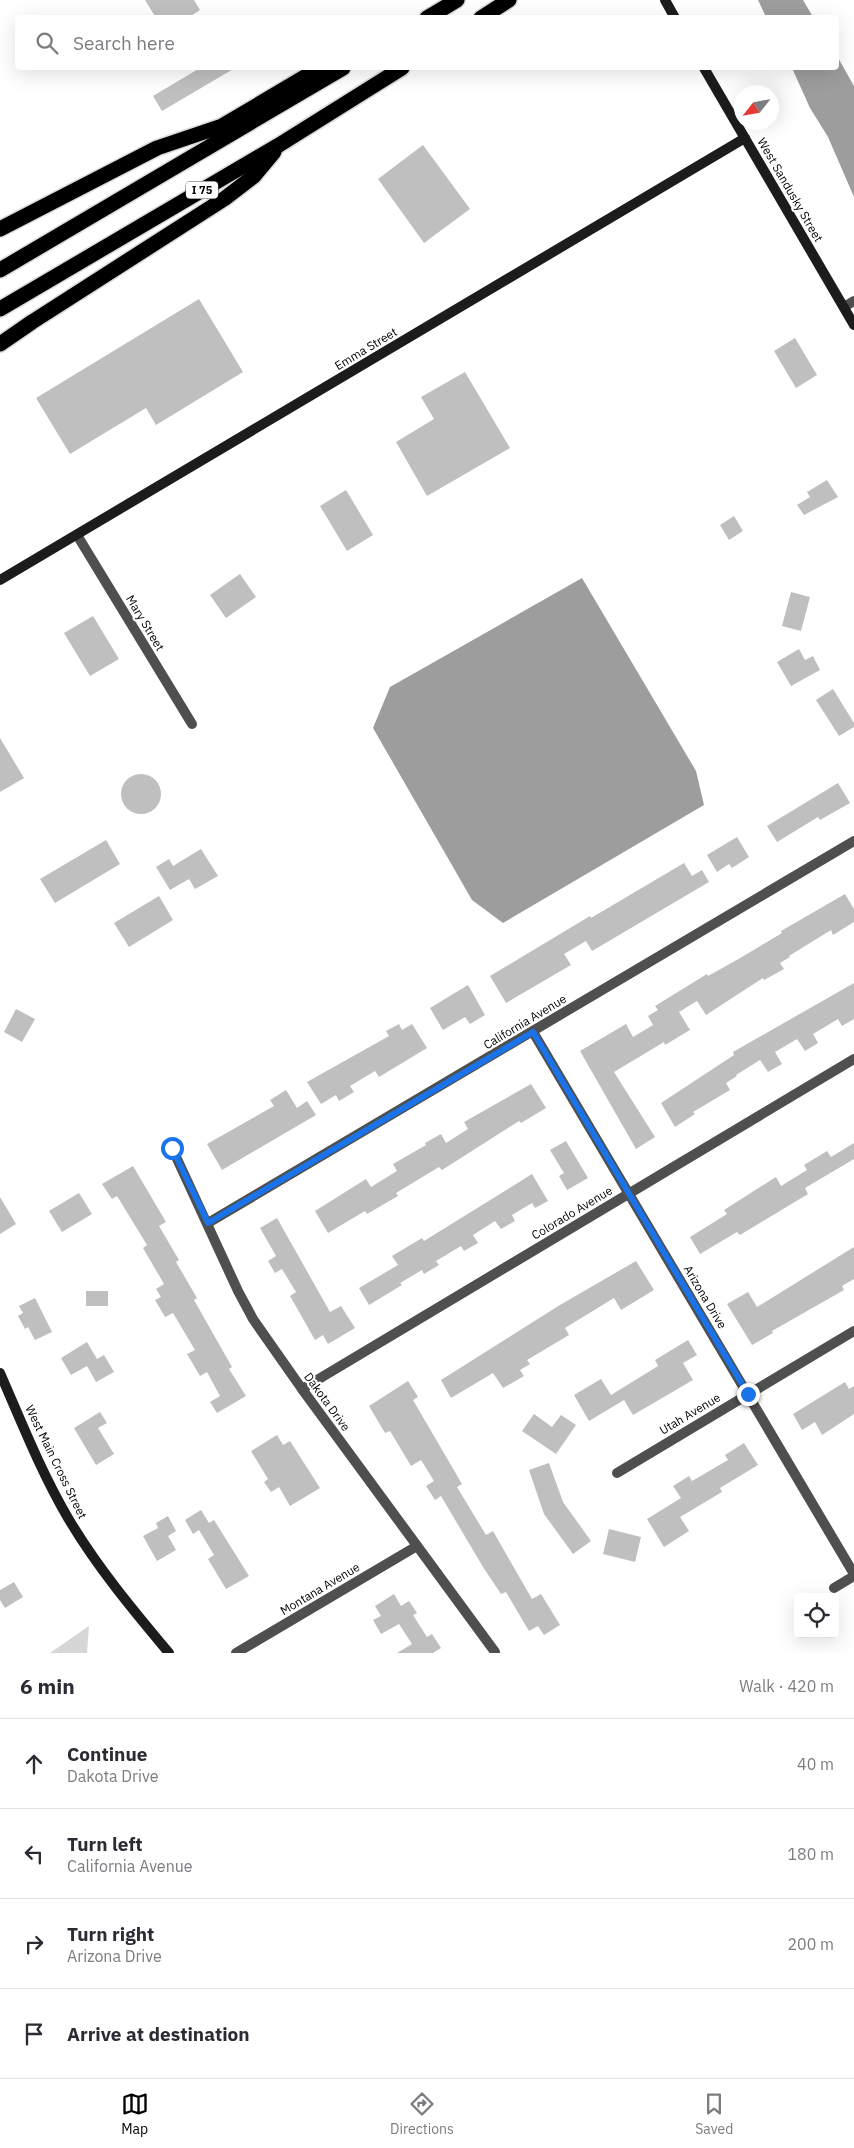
<!DOCTYPE html>
<meta charset="utf-8">
<style>
body{margin:0;font-family:"IBM Plex Sans",sans-serif;background:#f7f7f7;color:#2b2b33}
.controls{position:absolute;right:15px;bottom:15px;display:grid;overflow:hidden;border-radius:5px;box-shadow:0 5px 20px #0002}
.controls button{width:45px;height:45px;display:grid;place-items:center;padding:0;border:0;border-bottom:1px solid #e1e1e2;background:#fff;color:#2b2b33;font:25px sans-serif}
.compass{position:absolute;left:734px;top:85px;width:45px;height:45px;border-radius:50%;background:#fff;box-shadow:0 5px 20px #0002;rotate:239deg}
.stop{position:absolute;width:15px;height:15px;margin:-11px;border:4px solid #1a73e8;border-radius:50%;background:#fff}
.stop.end{background:#1a73e8;border-color:#fff;box-shadow:0 1px 5px #0008}
.list{margin:0;padding:0;list-style:none}
h2{display:flex;justify-content:space-between;align-items:center;height:65px;margin:0;padding:0 20px;font-size:21px}
h2 small{font-size:16px;font-weight:400;color:#7c7c81}
.list li{display:grid;grid-template-columns:32px 1fr auto;gap:15px;align-items:center;box-sizing:border-box;height:90px;padding:0 20px;border-top:1px solid #e1e1e2}
.list b{display:block;font-size:19px;white-space:nowrap}
.list p{margin:0;font-size:16px;white-space:nowrap;color:#7c7c81}
.list em{font-size:16px;font-style:normal;color:#7c7c81}
.icon{flex:none;width:28px;height:28px;fill:none;stroke:currentColor;stroke-width:2;stroke-linecap:round;stroke-linejoin:round}
.map{position:relative;flex:none;width:854px;height:1653px;overflow:hidden}
.search{position:absolute;background:#fff;box-shadow:0 5px 20px #0002;left:15px;right:15px;top:15px;height:55px;display:flex;align-items:center;gap:12px;box-sizing:border-box;padding:0 18px;border-radius:5px;color:#7c7c81;font-size:19px}
.sheet{height:425px;background:#fff}
nav{display:flex;justify-content:space-around;align-items:center;box-sizing:border-box;height:70px;border-top:1px solid #e1e1e2;background:#fff;font-size:14px;color:#7c7c81}
nav a{display:grid;justify-items:center;gap:2px}
nav .on{color:#000}
.map>svg:first-child{display:block}
.green{fill:#d6d6d6}
.water{fill:#9d9d9d}
.building{fill:#bfbfbf}
.lines{fill:none;stroke-linecap:round;stroke-linejoin:round}
.highway-casing{stroke:#dbdbdb;stroke-width:18}
.street{stroke:#4f4f4f;stroke-width:10}
.secondary{stroke:#1c1c1c;stroke-width:10}
.highway{stroke:#000;stroke-width:15}
.route{stroke:#1a73e8;stroke-width:6}
.labels{text-anchor:middle;stroke-width:4.5;stroke-linejoin:round;paint-order:stroke}
.shield{fill:#fff;stroke:#4c4c4c;stroke-width:1}
.shield-label{font-size:11px;font-weight:bold;fill:#000}
.street-label{font-size:12px;fill:#000;stroke:#fff}
</style>
<div class="map">
<svg width="854" height="1653" viewBox="0 0 854 1653">
<rect width="100%" height="100%" fill="#fff"/>
<path class="green" d="M 89,1626 L 87,1653 L 50,1653 Z"/>
<g class="water">
<path d="M 758,0 L 803,0 L 813,17 L 766,17 Z"/>
<path d="M 837,56 L 854,86 L 854,197 L 828,137 L 810,108 L 792,68 L 836,68 Z"/>
<path d="M 582,578 L 696,771 L 704,805 L 503,923 L 472,900 L 373,728 L 390,687 Z"/>
</g>
<g class="building">
<path d="M 145,0 L 194,0 L 200,10 L 188,18 L 156,18 Z"/>
<path d="M 200,68 L 235,68 L 162,111 L 153,96 Z"/>
<path d="M 423,145 L 470,209 L 424,243 L 378,179 Z"/>
<path d="M 199,299 L 243,372 L 156,425 L 146,408 L 70,454 L 36,398 Z"/>
<path d="M 795,338 L 817,375 L 796,388 L 774,351 Z"/>
<path d="M 465,372 L 510,448 L 427,496 L 396,442 L 434,419 L 421,397 Z"/>
<path d="M 827,480 L 838,497 L 804,515 L 797,505 L 810,497 L 807,492 Z"/>
<path d="M 346,490 L 373,535 L 347,551 L 320,506 Z"/>
<path d="M 734,516 L 743,531 L 729,540 L 720,525 Z"/>
<path d="M 240,574 L 256,597 L 226,618 L 210,595 Z"/>
<path d="M 791,592 L 810,597 L 801,631 L 782,626 Z"/>
<path d="M 93,616 L 119,659 L 90,676 L 64,633 Z"/>
<path d="M 799,649 L 805,660 L 813,656 L 820,670 L 791,686 L 777,662 Z"/>
<path d="M 833,689 L 854,723 L 854,727 L 839,736 L 816,700 Z"/>
<path d="M 0,738 L 24,778 L 0,792 Z"/>
<circle cx="141" cy="794" r="20"/>
<path d="M 838,783 L 850,803 L 820,820 L 818,817 L 777,842 L 767,826 Z"/>
<path d="M 737,837 L 749,857 L 732,868 L 729,864 L 717,872 L 707,855 Z"/>
<path d="M 106,840 L 120,864 L 55,903 L 40,879 Z"/>
<path d="M 201,849 L 218,876 L 195,889 L 189,879 L 170,890 L 156,867 L 169,859 L 173,866 Z"/>
<path d="M 684,863 L 692,876 L 702,870 L 709,882 L 592,951 L 586,941 L 564,954 L 571,965 L 506,1003 L 490,976 L 590,916 L 591,918 Z"/>
<path d="M 845,894 L 854,909 L 854,922 L 833,935 L 831,930 L 789,956 L 790,957 L 780,963 L 784,969 L 764,980 L 763,978 L 706,1015 L 697,1001 L 679,1012 L 690,1030 L 665,1045 L 664,1042 L 614,1072 L 655,1137 L 636,1149 L 580,1051 L 626,1024 L 633,1037 L 653,1025 L 648,1016 L 658,1010 L 655,1006 L 707,974 L 708,976 L 742,957 L 782,933 L 781,931 Z"/>
<path d="M 159,896 L 173,920 L 129,947 L 114,923 Z"/>
<path d="M 854,983 L 854,1019 L 842,1026 L 838,1019 L 813,1034 L 818,1043 L 805,1051 L 797,1039 L 775,1052 L 782,1064 L 768,1072 L 760,1060 L 736,1075 L 737,1076 L 726,1083 L 730,1090 L 693,1112 L 695,1114 L 675,1127 L 661,1103 L 734,1055 L 733,1052 Z"/>
<path d="M 468,985 L 485,1015 L 470,1024 L 465,1017 L 443,1030 L 430,1008 Z"/>
<path d="M 16,1009 L 35,1019 L 22,1042 L 4,1032 Z"/>
<path d="M 399,1024 L 402,1030 L 412,1024 L 427,1048 L 379,1077 L 375,1071 L 350,1086 L 354,1092 L 339,1101 L 336,1095 L 321,1104 L 307,1082 L 389,1036 L 386,1031 Z"/>
<path d="M 531,1084 L 546,1108 L 521,1123 L 519,1121 L 442,1170 L 439,1167 L 396,1193 L 398,1196 L 367,1214 L 365,1211 L 328,1233 L 315,1211 L 366,1179 L 371,1187 L 397,1171 L 393,1164 L 426,1145 L 425,1143 L 441,1134 L 446,1143 L 468,1129 L 464,1122 Z"/>
<path d="M 286,1090 L 297,1108 L 307,1101 L 316,1115 L 222,1170 L 207,1144 L 274,1106 L 270,1100 Z"/>
<path d="M 566,1141 L 588,1178 L 567,1190 L 559,1176 L 564,1173 L 550,1150 Z"/>
<path d="M 854,1143 L 854,1159 L 805,1188 L 808,1194 L 740,1235 L 737,1232 L 700,1254 L 690,1237 L 727,1214 L 724,1210 L 776,1177 L 781,1186 L 807,1170 L 804,1165 L 827,1151 L 831,1157 Z"/>
<path d="M 133,1166 L 166,1222 L 159,1226 L 179,1260 L 176,1262 L 197,1298 L 194,1300 L 232,1367 L 229,1369 L 246,1396 L 217,1413 L 210,1402 L 220,1396 L 207,1372 L 200,1376 L 187,1354 L 195,1350 L 173,1313 L 165,1317 L 155,1300 L 161,1297 L 156,1289 L 164,1284 L 143,1248 L 147,1245 L 117,1196 L 112,1199 L 102,1184 Z"/>
<path d="M 532,1174 L 548,1201 L 535,1208 L 532,1203 L 512,1215 L 515,1221 L 501,1229 L 495,1221 L 473,1235 L 478,1243 L 464,1251 L 461,1246 L 436,1261 L 439,1265 L 424,1274 L 422,1270 L 400,1283 L 402,1285 L 369,1305 L 359,1288 L 398,1265 L 392,1256 L 422,1238 L 424,1241 Z"/>
<path d="M 79,1193 L 92,1214 L 62,1232 L 49,1211 Z"/>
<path d="M 0,1197 L 16,1224 L 0,1234 Z"/>
<path d="M 277,1218 L 330,1312 L 341,1306 L 355,1328 L 328,1344 L 323,1335 L 315,1340 L 290,1296 L 296,1292 L 282,1269 L 275,1273 L 268,1261 L 276,1256 L 260,1228 Z"/>
<path d="M 854,1247 L 854,1279 L 842,1286 L 844,1290 L 772,1331 L 773,1333 L 752,1345 L 727,1304 L 748,1292 L 757,1307 Z"/>
<path d="M 636,1261 L 654,1290 L 621,1310 L 614,1298 L 565,1328 L 569,1335 L 527,1360 L 530,1364 L 520,1370 L 524,1376 L 503,1388 L 493,1373 L 451,1398 L 441,1380 L 560,1305 Z"/>
<rect x="86" y="1291" width="22" height="15"/>
<path d="M 35,1298 L 52,1332 L 35,1340 L 28,1327 L 25,1329 L 18,1316 L 23,1313 L 19,1306 Z"/>
<path d="M 688,1340 L 697,1355 L 683,1363 L 693,1380 L 633,1415 L 624,1400 L 589,1421 L 574,1395 L 601,1379 L 611,1395 L 658,1366 L 655,1360 Z"/>
<path d="M 87,1342 L 97,1359 L 104,1355 L 114,1372 L 96,1382 L 87,1366 L 71,1375 L 61,1358 Z"/>
<path d="M 408,1381 L 418,1397 L 413,1400 L 462,1484 L 457,1487 L 486,1535 L 493,1531 L 532,1599 L 541,1594 L 560,1625 L 544,1635 L 538,1626 L 529,1631 L 506,1592 L 501,1594 L 483,1567 L 441,1496 L 435,1500 L 426,1486 L 434,1481 L 421,1460 L 411,1466 L 390,1431 L 385,1433 L 369,1406 Z"/>
<path d="M 845,1382 L 849,1389 L 854,1386 L 854,1414 L 822,1435 L 815,1422 L 802,1430 L 793,1414 Z"/>
<path d="M 100,1412 L 107,1423 L 98,1428 L 114,1454 L 96,1465 L 74,1428 Z"/>
<path d="M 534,1414 L 552,1427 L 561,1415 L 576,1425 L 556,1454 L 522,1431 Z"/>
<path d="M 277,1435 L 283,1445 L 290,1441 L 320,1488 L 290,1506 L 279,1487 L 271,1492 L 264,1482 L 268,1479 L 251,1451 Z"/>
<path d="M 744,1443 L 758,1465 L 720,1488 L 722,1492 L 680,1517 L 689,1531 L 664,1547 L 647,1519 L 681,1498 L 673,1486 L 689,1476 L 692,1481 L 728,1460 L 725,1455 Z"/>
<path d="M 549,1463 L 563,1502 L 591,1541 L 573,1554 L 544,1514 L 529,1470 Z"/>
<path d="M 201,1510 L 209,1523 L 214,1520 L 249,1576 L 226,1589 L 208,1559 L 214,1555 L 199,1530 L 193,1534 L 185,1520 Z"/>
<path d="M 168,1516 L 176,1531 L 168,1536 L 176,1550 L 157,1561 L 143,1536 L 158,1528 L 156,1523 Z"/>
<path d="M 609,1529 L 641,1537 L 635,1562 L 603,1554 Z"/>
<path d="M 14,1582 L 23,1597 L 5,1608 L 0,1600 L 0,1590 Z"/>
<path d="M 394,1594 L 401,1606 L 409,1601 L 417,1613 L 413,1615 L 427,1637 L 432,1634 L 441,1648 L 433,1653 L 397,1653 L 412,1644 L 399,1624 L 381,1634 L 373,1620 L 381,1616 L 375,1606 Z"/>
</g>
<g class="lines">
<g class="highway-casing">
<g id="highway">
<path d="M 427,18 L 457,0"/>
<path d="M 481,18 L 509,0"/>
<path d="M 0,229 L 157,148 L 222,126 L 320,68"/>
<path d="M 0,270 L 343,68"/>
<path d="M 0,309 L 279,145 L 402,68"/>
<path d="M 0,344 L 32,322 L 224,199 L 254,176 L 274,152"/>
</g>
</g>
<g class="street">
<path d="M 844,307 L 854,301"/>
<path d="M 77,535 L 192,724"/>
<path d="M 533,1032 L 854,1574"/>
<path d="M 172,1148 L 238,1291 L 253,1319 L 302,1389 L 495,1652"/>
<path d="M 208,1223 L 854,841"/>
<path d="M 302,1389 L 854,1059"/>
<path d="M 617,1473 L 854,1331"/>
<path d="M 834,1588 L 854,1576"/>
<path d="M 236,1653 L 417,1546"/>
</g>
<g class="secondary">
<path d="M 665,0 L 675,18"/>
<path d="M 704,68 L 854,325"/>
<path d="M 0,580 L 745,138"/>
<path d="M 0,1373 C 21,1421 41,1472 68,1518 C 97,1567 133,1610 169,1653"/>
</g>
<use href="#highway" class="highway"/>
</g>
<g class="lines">
<path class="route" d="M 172,1148 L 208,1223 L 533,1032 L 748,1394"/>
</g>
<g class="labels">
<rect class="shield" x="186" y="181.5" width="32" height="17" rx="4"/>
<g class="shield-label">
<text x="202" y="194">I 75</text>
</g>
<g class="street-label">
<text transform="translate(790 190) rotate(60)" y="4">West Sandusky Street</text>
<text transform="translate(366 349) rotate(-31)" y="4">Emma Street</text>
<text transform="translate(145 623) rotate(59)" y="4">Mary Street</text>
<text transform="translate(525 1022) rotate(-31)" y="4">California Avenue</text>
<text transform="translate(572 1213) rotate(-31)" y="4">Colorado Avenue</text>
<text transform="translate(705 1297) rotate(59)" y="4">Arizona Drive</text>
<text transform="translate(327 1402) rotate(54)" y="4">Dakota Drive</text>
<text transform="translate(690 1414) rotate(-31)" y="4">Utah Avenue</text>
<text transform="translate(56 1462) rotate(64)" y="4">West Main Cross Street</text>
<text transform="translate(320 1589) rotate(-31)" y="4">Montana Avenue</text>
</g>
</g>
</svg>
<div class="controls">
<button><svg class="icon" aria-label="locate" viewBox="0 0 24 24"><circle cx="12" cy="12" r="6"/><path d="M12 2v4M12 18v4M2 12h4M18 12h4"/></svg></button>
</div>
<svg class="compass" viewBox="-18 -18 36 36"><path d="M0-13l5 13h-10z" fill="#e53935"/><path d="M0 13l5-13h-10z" fill="#7c7c81"/></svg>
<div class="stop" style="left:172px;top:1148px"></div>
<div class="stop end" style="left:748px;top:1394px"></div>
<div class="search"><svg class="icon" aria-label="search" viewBox="0 0 24 24"><circle cx="10" cy="10" r="6"/><path d="M15 15l6 6"/></svg>Search here</div>
</div>
<section class="sheet">
<h2>6 min<small>Walk · 420 m</small></h2>
<ul class="list">
<li><svg class="icon" aria-label="ahead" viewBox="0 0 24 24"><path d="M12 20V5M6 11l6-6 6 6"/></svg><div><b>Continue</b><p>Dakota Drive</p></div><em>40 m</em></li>
<li><svg class="icon" aria-label="left" viewBox="0 0 24 24"><path d="M17 20v-9H6M10 6l-5 5 5 5"/></svg><div><b>Turn left</b><p>California Avenue</p></div><em>180 m</em></li>
<li><svg class="icon" aria-label="right" viewBox="0 0 24 24"><path d="M7 20v-9h11M14 6l5 5-5 5"/></svg><div><b>Turn right</b><p>Arizona Drive</p></div><em>200 m</em></li>
<li><svg class="icon" aria-label="arrive" viewBox="0 0 24 24"><path d="M6 21V4h12l-3 4 3 4H6"/></svg><div><b>Arrive at destination</b></div></li>
</ul>
</section>
<nav>
<a class="on"><svg class="icon" aria-label="map" viewBox="0 0 24 24"><path d="M3 6l6-2 6 2 6-2v14l-6 2-6-2-6 2zM9 4v14M15 6v14"/></svg>Map</a>
<a><svg class="icon" aria-label="directions" viewBox="0 0 24 24"><path d="M12 3l9 9-9 9-9-9zM9 14v-3h6M13 9l2 2-2 2"/></svg>Directions</a>
<a><svg class="icon" aria-label="saved" viewBox="0 0 24 24"><path d="M7 4h10v16l-5-4-5 4z"/></svg>Saved</a>
</nav>
